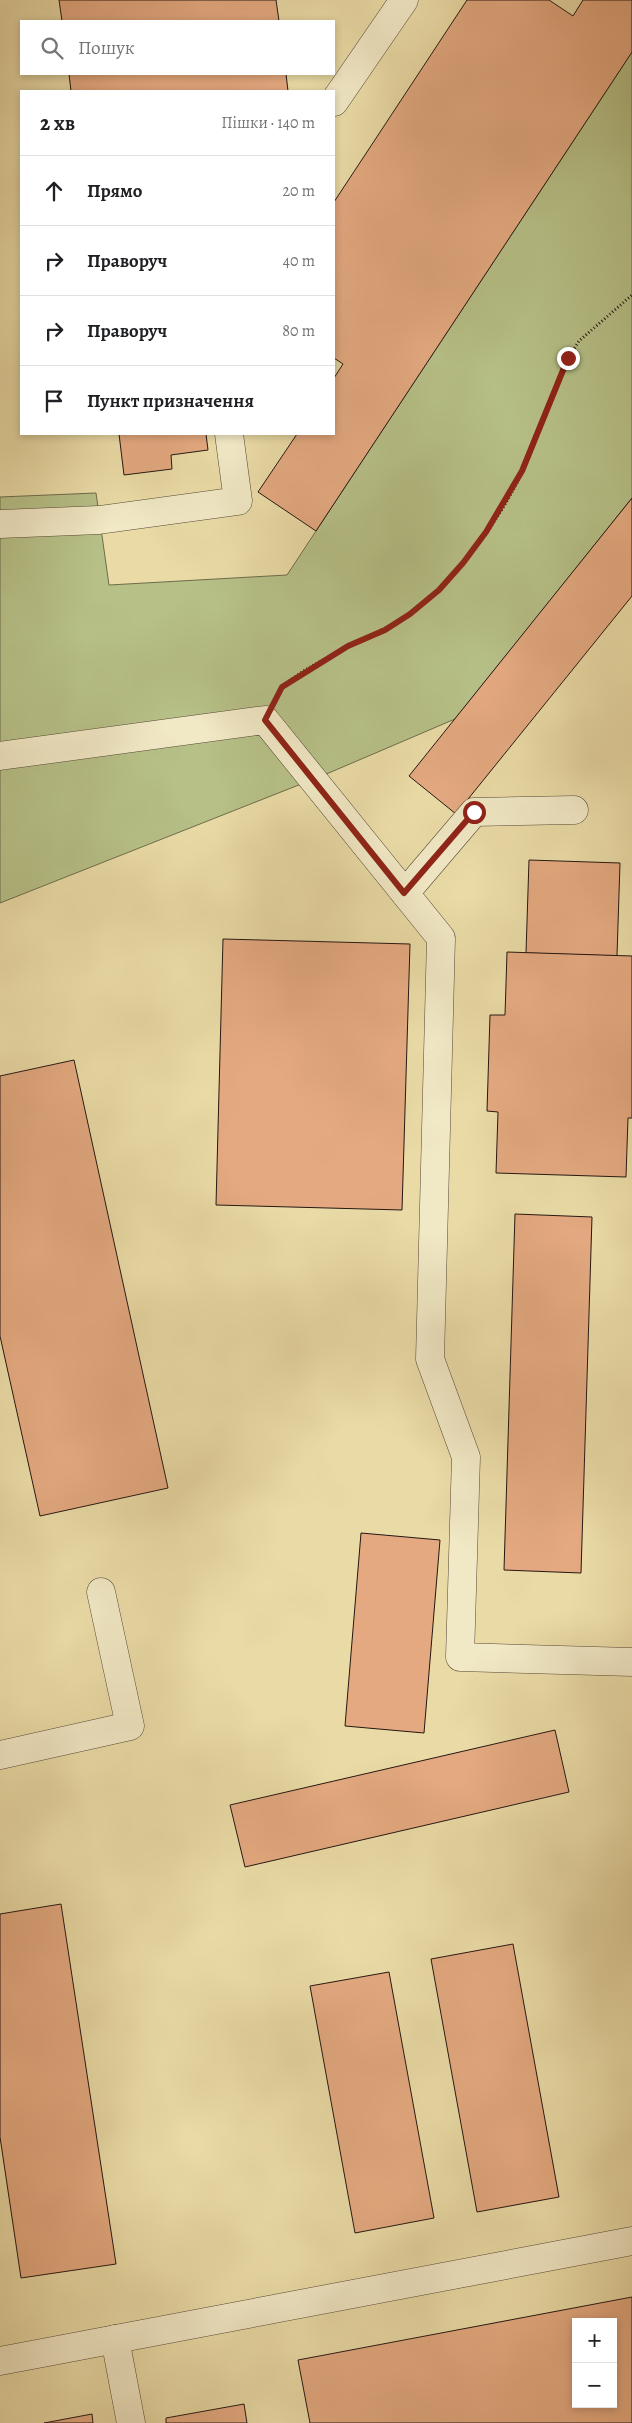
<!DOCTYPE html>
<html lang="uk">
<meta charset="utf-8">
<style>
body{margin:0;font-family:Alegreya,serif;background:#f6f6f6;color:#202124}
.controls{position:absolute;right:15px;bottom:15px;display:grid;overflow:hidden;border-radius:0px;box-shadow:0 2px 8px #0003}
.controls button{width:45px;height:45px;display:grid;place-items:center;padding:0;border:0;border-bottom:1px solid #e0e0e0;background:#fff;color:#202124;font:25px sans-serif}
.stop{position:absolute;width:15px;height:15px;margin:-11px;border:4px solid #8f2418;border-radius:50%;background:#fff}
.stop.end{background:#8f2418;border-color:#fff;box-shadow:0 1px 5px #0008}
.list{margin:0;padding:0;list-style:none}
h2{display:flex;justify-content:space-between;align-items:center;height:65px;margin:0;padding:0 20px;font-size:21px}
h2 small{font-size:16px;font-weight:400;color:#757577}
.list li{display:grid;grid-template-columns:32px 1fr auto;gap:15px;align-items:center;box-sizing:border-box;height:70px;padding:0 20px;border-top:1px solid #e0e0e0}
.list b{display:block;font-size:19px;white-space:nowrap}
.list em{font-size:16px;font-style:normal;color:#757577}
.icon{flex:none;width:28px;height:28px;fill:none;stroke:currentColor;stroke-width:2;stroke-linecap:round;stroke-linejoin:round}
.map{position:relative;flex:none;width:632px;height:2423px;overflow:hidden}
.search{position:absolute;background:#fff;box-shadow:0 2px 8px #0003;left:20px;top:20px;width:315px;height:55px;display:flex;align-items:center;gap:12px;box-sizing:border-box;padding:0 18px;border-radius:0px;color:#757577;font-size:19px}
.panel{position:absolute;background:#fff;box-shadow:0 2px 8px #0003;left:20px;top:90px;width:315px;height:345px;border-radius:0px}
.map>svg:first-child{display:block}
.green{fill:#b6c087;stroke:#6d6c4c}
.building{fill:#e4a980;stroke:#241712;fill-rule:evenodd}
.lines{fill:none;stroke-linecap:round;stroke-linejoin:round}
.minor-casing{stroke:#564837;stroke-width:29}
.path{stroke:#241712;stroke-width:3;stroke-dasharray:1 2.5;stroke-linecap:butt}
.minor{stroke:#f1e8c5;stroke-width:28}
.route{stroke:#8f2418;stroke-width:6}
</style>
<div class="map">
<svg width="632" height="2423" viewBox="0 0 632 2423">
<rect width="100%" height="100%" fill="#eadba6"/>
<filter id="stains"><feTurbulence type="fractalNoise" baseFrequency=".004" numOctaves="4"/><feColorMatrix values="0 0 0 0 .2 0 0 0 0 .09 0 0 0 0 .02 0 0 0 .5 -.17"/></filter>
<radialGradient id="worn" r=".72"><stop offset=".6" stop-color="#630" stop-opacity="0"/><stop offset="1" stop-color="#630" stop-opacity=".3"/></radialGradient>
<path class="green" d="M 632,52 L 632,498 L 455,719 L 324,775 L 0,903 L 0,497 L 96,493 L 109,585 L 287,575 Z"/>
<g class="building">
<path d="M 59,0 L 276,0 L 279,21 L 62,21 Z"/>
<path d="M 467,0 L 549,0 L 573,16 L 583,0 L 632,0 L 632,52 L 316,531 L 258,492 L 297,434 L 334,434 L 334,378 L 343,364 L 334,358 L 334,202 Z"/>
<path d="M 69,74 L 286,74 L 288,91 L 71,91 Z"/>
<path d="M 119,434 L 206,434 L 208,450 L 171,455 L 172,469 L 124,475 Z"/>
<path d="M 632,498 L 632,596 L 456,814 L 409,776 Z"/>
<path d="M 529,860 L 620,863 L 617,956 L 526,953 Z"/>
<path d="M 223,939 L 410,944 L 402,1210 L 216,1205 Z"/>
<path d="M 507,952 L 632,956 L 632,1118 L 628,1118 L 626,1177 L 496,1173 L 498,1112 L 487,1111 L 490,1015 L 505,1015 Z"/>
<path d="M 74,1060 L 168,1488 L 40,1516 L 0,1336 L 0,1076 Z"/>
<path d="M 515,1214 L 592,1217 L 581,1573 L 504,1570 Z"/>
<path d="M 361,1533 L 440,1540 L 424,1733 L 345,1726 Z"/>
<path d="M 555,1730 L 569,1792 L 245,1867 L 230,1805 Z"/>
<path d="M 61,1904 L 116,2264 L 21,2278 L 0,2137 L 0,1914 Z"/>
<path d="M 513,1944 L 559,2197 L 477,2212 L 431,1959 Z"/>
<path d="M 389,1972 L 434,2218 L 355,2233 L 310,1986 Z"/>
<path d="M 632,2297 L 632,2423 L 310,2423 L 298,2360 ZM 576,2322 L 613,2322 L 613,2404 L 576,2404 Z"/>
<path d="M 244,2404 L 247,2423 L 166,2423 L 166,2418 Z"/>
<path d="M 92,2414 L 93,2423 L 44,2423 Z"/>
</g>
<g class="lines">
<g class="minor-casing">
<g id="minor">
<path d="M 334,102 L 404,0"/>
<path d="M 0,524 L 99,520 L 238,501 L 229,434"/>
<path d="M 0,756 L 265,720 L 441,938 L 430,1359 L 466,1457 L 460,1657 L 632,1662"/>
<path d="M 405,893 L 474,812 L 574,810"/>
<path d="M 0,1755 L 130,1726 L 101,1592"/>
<path d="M 115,2339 L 131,2423"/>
<path d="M 0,2361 L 632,2241"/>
</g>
</g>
<path class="path" d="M 280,691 C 292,669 384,632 409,614 C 455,581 500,521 523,470 C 539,433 553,395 568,358 L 579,341 L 632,295"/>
<use href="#minor" class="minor"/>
</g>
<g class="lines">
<path class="route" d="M 474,812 L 404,893 L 265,720 L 282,687 L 348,646 L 385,630 L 410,614 L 439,590 L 463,563 L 486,532 L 522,471 L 568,358"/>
</g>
<rect width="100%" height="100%" filter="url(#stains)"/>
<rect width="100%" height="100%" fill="url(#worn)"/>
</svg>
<div class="controls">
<button>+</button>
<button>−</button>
</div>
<div class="stop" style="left:474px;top:812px"></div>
<div class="stop end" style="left:568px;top:358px"></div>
<div class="search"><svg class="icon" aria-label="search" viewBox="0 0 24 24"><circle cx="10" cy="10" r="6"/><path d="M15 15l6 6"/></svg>Пошук</div>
<section class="panel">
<h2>2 хв<small>Пішки · 140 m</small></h2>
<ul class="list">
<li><svg class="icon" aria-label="ahead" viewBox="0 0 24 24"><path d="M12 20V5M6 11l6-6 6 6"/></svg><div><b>Прямо</b></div><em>20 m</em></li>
<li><svg class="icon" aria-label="right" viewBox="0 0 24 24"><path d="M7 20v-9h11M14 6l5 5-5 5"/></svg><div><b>Праворуч</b></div><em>40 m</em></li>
<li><svg class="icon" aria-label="right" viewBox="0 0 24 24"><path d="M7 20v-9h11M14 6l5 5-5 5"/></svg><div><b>Праворуч</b></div><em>80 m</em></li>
<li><svg class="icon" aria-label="arrive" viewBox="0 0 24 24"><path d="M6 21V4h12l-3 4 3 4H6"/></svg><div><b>Пункт призначення</b></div></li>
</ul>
</section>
</div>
